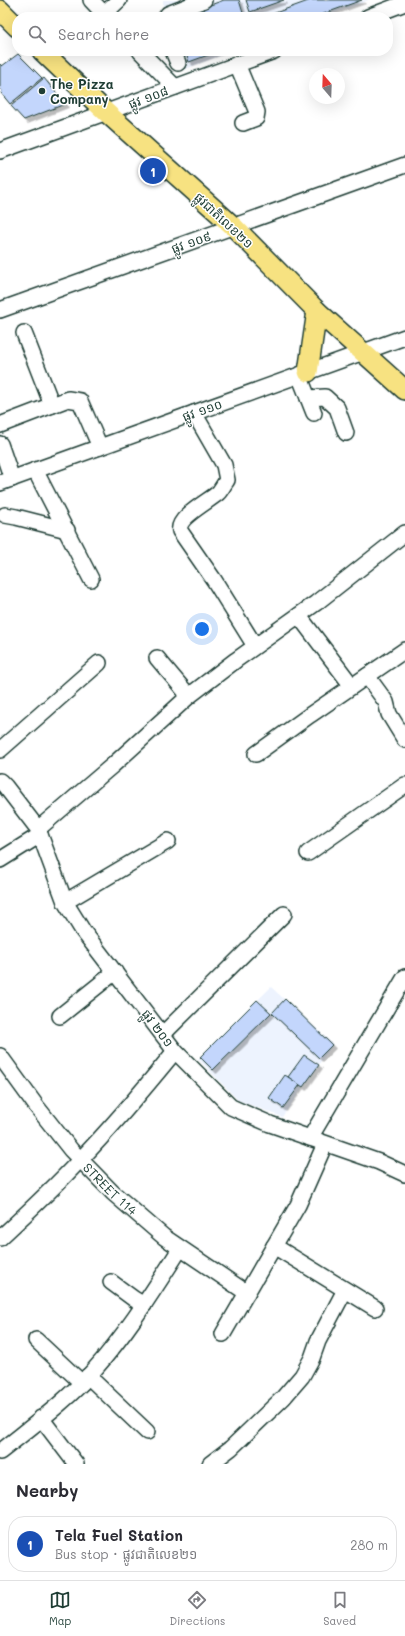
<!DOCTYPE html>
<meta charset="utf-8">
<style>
body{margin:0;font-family:Mali,"Noto Sans Khmer",sans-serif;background:#f2f2f3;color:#2b2b33}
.compass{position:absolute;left:309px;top:68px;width:36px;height:36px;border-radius:50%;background:#fff;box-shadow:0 4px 16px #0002;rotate:341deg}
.you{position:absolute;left:202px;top:629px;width:14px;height:14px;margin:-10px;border:3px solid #fff;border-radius:50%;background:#1a73e8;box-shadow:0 0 0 6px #1a73e833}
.badge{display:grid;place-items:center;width:26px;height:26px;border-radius:50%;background:#1f3d34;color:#fff;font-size:13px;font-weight:700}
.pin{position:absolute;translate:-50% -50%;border:2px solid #fff;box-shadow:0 1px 4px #0006}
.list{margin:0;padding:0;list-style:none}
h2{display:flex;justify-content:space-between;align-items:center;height:52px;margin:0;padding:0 16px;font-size:17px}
h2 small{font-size:13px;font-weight:400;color:#7c7c81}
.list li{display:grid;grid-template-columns:26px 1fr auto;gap:12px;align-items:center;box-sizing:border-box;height:56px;margin:0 8px 8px;padding:0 8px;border:1px solid #e1e1e2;border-radius:16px}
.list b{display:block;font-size:15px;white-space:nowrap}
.list p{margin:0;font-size:13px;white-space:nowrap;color:#7c7c81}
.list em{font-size:13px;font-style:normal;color:#7c7c81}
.icon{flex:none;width:22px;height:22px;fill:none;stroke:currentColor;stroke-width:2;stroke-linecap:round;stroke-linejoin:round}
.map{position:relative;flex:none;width:405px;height:1464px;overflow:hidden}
.search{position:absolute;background:#fff;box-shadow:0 4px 16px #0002;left:12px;right:12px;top:12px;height:44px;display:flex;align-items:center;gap:10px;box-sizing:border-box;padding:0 14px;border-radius:16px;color:#7c7c81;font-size:15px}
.sheet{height:116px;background:#fff}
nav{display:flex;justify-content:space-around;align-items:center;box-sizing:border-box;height:56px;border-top:1px solid #e1e1e2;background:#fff;font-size:11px;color:#7c7c81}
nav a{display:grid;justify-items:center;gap:2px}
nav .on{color:#1f3d34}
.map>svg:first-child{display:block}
.built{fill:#edf3fe}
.building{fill:#c3d6fc;stroke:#1f3d34;filter:url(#shadow)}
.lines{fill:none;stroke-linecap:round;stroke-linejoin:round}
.minor-casing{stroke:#1f3d34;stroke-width:18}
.major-casing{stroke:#1f3d34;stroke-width:22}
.minor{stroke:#fff;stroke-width:15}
.major{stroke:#f7e281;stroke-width:19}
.poi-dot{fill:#1f3d34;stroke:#fff;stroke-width:1.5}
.labels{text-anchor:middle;stroke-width:3;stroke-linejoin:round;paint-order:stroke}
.poi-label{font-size:13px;font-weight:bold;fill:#1f3d34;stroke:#fff;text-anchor:start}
.street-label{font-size:13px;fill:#1f3d34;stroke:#fff}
</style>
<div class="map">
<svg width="405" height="1464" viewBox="0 0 405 1464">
<defs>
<filter id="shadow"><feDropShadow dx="3.5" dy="3.5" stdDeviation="0" flood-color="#0004"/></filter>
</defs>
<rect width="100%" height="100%" fill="#fff"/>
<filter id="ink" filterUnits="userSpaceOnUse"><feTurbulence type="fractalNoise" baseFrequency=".025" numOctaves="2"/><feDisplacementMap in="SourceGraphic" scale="8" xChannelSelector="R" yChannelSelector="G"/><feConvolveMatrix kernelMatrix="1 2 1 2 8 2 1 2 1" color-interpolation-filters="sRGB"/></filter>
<g filter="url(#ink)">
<g class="built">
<path d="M 163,0 L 369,0 L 324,17 L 163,17 Z"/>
<path d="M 172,51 L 233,51 L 180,71 Z"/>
<path d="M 271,987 L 333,1044 L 282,1117 L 238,1100 L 198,1059 Z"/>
</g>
<g class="building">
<path d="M 224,0 L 239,0 L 243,13 L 231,17 L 178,17 Z"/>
<path d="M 246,0 L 284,0 L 250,12 Z"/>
<path d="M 311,0 L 362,0 L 315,17 L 264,17 Z"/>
<path d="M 185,51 L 219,51 L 189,62 Z"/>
<path d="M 18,54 L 42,78 L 10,104 L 1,93 L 2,91 L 0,88 L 0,64 L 2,66 Z"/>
<path d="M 44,78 L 65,104 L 24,120 L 11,106 Z"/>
<path d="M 285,999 L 332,1045 L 319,1058 L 272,1013 Z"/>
<path d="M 257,1000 L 271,1013 L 213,1070 L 200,1057 Z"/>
<path d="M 304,1055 L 319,1065 L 303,1087 L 288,1077 Z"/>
<path d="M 285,1075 L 300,1085 L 283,1108 L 269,1098 Z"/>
</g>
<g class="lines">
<g class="minor-casing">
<g id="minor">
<path d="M 91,0 L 107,17"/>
<path d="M 104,14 L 119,0"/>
<path d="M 166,17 L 168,14 L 204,0"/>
<path d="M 368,17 L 405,3"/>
<path d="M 140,51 L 175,87"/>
<path d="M 173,51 L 178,63"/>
<path d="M 237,64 L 257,112 L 256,118 L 243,123"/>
<path d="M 0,151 L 274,51"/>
<path d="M 0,310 L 405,165"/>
<path d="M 24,333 L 52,405"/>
<path d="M 299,375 L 314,413"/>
<path d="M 308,398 L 325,397 L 337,408 L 346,433"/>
<path d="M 194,413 L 224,465 L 227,480 C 224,484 221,490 218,493 C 209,501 176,518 180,531 L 214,580 L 255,646"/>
<path d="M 0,425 L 68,399 L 80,401 L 100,447"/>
<path d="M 0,444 L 12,479"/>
<path d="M 35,470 L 91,579"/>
<path d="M 0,483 L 405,337"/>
<path d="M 5,515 L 16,517 L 67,530"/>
<path d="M 299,616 L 352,686"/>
<path d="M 157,658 L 189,696"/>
<path d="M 367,676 L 386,702 L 389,714 L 405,740"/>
<path d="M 0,750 L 99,663"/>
<path d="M 256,754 L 310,715 L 405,650"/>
<path d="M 0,781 L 5,786 L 38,829 L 65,902 L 83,931 L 175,1051 L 231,1107 L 270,1124 L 379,1162 L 405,1174"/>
<path d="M 38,829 L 113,765 L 189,696 L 236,660 L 316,603 L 405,533"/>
<path d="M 308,853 L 405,785"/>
<path d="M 0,860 L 40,835"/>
<path d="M 65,902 L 168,841"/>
<path d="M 60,1016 L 115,972"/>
<path d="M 163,1034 L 284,914"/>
<path id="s1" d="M 0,1056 L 37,1107 L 71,1150 L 113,1193 L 164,1237 L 247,1293"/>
<path d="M 310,1138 L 405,977"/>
<path d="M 0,1238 C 27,1213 54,1188 79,1161 C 113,1126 144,1089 175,1051"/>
<path d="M 274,1246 L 375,1308"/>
<path d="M 111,1282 L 134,1299 L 144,1305"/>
<path d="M 223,1334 L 298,1205 L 325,1144"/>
<path d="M 36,1340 L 82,1383"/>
<path d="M 88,1376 L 147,1432"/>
<path d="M 41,1418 L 76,1464"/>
<path d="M 0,1452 C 32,1426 67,1401 94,1370 C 127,1333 153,1291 180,1249"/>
<path d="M 210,1464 L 231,1448 L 283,1398 L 302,1376 L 312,1358 L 318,1341 L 345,1290"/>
</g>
</g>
<g class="major-casing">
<g id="major">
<path d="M 0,10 L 17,27"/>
<path d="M 42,51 L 107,113 L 234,227 L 317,311 L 405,390"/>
<path d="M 308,372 L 317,311"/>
</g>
</g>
<use href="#minor" class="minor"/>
<use href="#major" class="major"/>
</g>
</g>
<circle class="poi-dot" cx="42" cy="91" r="4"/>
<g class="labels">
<g class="poi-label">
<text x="50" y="89">The Pizza<tspan x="50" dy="15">Company</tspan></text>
</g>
<g class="street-label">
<text transform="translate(148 97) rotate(-21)" y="5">ផ្លូវ ១០៨</text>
<text transform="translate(224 220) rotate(43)" y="5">ផ្លូវជាតិលេខ២១</text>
<text transform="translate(191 242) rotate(-20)" y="5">ផ្លូវ ១០៩</text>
<text transform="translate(202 410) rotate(-20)" y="5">ផ្លូវ ១១០</text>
<text transform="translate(158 1028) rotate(53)" y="5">ផ្លូវ ២០១</text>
<text dy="5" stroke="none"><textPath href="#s1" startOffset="173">STREET 114</textPath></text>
</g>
</g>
</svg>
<svg class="compass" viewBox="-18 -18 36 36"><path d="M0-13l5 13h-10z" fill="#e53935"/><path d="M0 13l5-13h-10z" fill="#7c7c81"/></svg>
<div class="you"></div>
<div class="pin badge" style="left:153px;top:171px;background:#1a4fb4">1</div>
<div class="search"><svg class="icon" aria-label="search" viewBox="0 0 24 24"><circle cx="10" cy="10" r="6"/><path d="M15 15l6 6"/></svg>Search here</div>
</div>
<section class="sheet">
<h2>Nearby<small></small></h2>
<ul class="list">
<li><span class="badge" style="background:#1a4fb4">1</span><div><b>Tela Fuel Station</b><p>Bus stop · ផ្លូវជាតិលេខ២១</p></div><em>280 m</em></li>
</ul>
</section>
<nav>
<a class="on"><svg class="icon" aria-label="map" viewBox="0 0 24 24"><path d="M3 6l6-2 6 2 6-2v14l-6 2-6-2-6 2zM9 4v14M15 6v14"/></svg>Map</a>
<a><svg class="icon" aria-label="directions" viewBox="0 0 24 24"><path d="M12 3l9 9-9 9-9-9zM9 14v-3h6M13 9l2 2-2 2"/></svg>Directions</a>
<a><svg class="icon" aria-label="saved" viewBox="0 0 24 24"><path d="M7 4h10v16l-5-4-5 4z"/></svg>Saved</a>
</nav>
